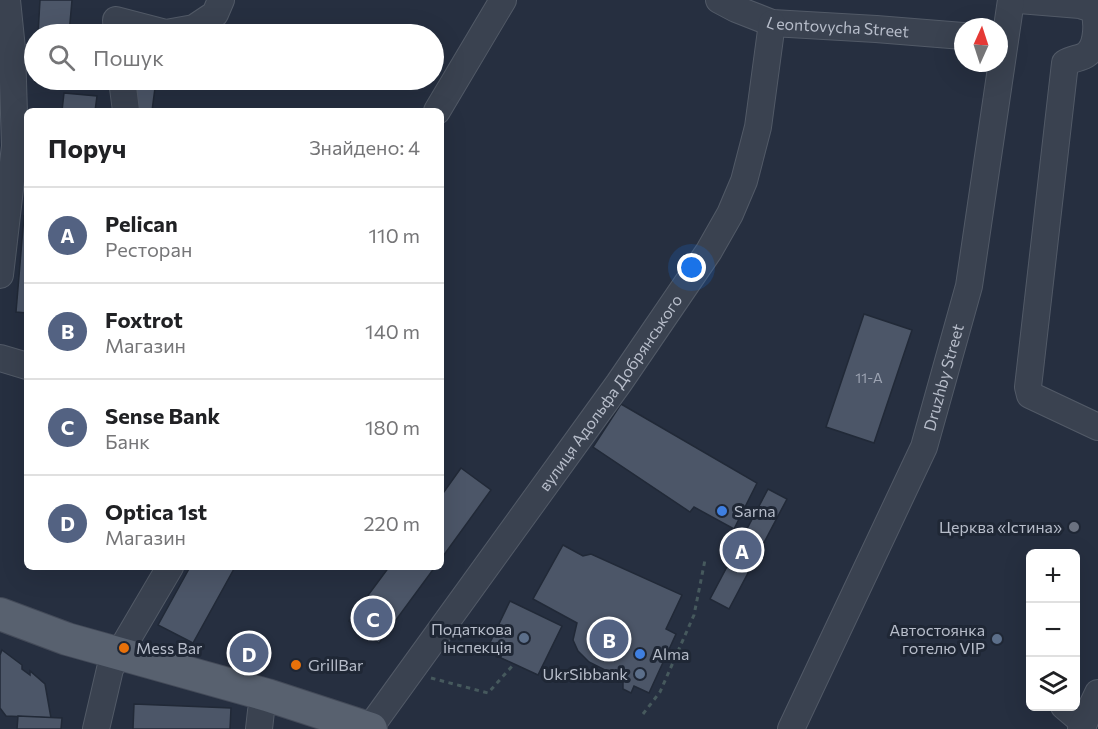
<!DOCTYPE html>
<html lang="uk">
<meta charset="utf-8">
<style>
body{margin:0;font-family:Commissioner,sans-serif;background:#f2f2f2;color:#202124}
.controls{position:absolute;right:18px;bottom:18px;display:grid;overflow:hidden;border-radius:9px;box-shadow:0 6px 24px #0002}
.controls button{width:54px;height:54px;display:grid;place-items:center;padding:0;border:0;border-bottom:2px solid #e0e0e0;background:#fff;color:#202124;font:30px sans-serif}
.compass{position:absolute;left:954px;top:18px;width:54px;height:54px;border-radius:50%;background:#fff;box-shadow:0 6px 24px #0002;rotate:3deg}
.you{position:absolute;left:692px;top:268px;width:21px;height:21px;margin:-15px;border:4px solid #fff;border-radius:50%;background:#1a73e8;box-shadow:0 0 0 9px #1a73e833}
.badge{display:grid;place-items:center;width:39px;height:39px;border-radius:50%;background:#536282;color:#fff;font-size:20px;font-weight:700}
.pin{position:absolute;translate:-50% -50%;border:3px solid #fff;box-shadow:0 2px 6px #0006}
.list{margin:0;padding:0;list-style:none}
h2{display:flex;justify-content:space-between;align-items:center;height:78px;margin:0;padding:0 24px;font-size:26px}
h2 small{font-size:20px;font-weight:400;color:#757577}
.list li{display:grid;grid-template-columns:39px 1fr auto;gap:18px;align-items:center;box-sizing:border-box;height:96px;padding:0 24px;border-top:2px solid #e0e0e0}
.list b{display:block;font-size:22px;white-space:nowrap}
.list p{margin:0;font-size:20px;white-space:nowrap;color:#757577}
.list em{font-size:20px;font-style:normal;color:#757577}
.icon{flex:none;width:33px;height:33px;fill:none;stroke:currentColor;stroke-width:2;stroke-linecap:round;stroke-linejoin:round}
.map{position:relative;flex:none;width:1098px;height:729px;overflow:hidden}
.search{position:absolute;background:#fff;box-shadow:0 6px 24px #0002;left:24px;top:24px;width:420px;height:66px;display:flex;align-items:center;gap:15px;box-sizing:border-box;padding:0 21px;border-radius:33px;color:#757577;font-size:22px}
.panel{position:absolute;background:#fff;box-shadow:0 6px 24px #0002;left:24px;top:108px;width:420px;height:462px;border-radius:9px}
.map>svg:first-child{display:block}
.building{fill:#4c5668;stroke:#212937;stroke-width:1.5}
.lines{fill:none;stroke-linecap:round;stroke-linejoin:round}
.minor-casing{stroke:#525a67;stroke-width:28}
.major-casing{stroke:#444b59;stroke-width:34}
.path{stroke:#46595d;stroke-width:3;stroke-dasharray:4.5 4.5;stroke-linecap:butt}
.minor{stroke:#3a4250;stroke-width:26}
.major{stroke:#58616f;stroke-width:32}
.shop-dot{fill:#3f7fe0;stroke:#1f2735;stroke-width:2}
.worship-dot{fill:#6b7280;stroke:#1f2735;stroke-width:2}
.service-dot{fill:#5c6f8a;stroke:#1f2735;stroke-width:2}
.food-dot{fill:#e8710a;stroke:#1f2735;stroke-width:2}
.labels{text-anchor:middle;stroke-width:6;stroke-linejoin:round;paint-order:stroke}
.number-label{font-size:14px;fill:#9ca3b2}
.street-label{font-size:16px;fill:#b7bdca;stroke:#1f2735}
.poi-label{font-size:16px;fill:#b7bdca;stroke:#1f2735;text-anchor:start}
</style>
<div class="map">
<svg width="1098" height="729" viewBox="0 0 1098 729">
<rect width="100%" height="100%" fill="#262f40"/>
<g class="building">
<path d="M 40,0 L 72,0 L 69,34 L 38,34 Z"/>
<path d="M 35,80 L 65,80 L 65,83 L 35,82 Z"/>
<path d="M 134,80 L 156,80 L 152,111 L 130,111 Z"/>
<path d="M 64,93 L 97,96 L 95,111 L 62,111 Z"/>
<path d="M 24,216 L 27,217 L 27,313 L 16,312 Z"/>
<path d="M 864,314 L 912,330 L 874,443 L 826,427 Z"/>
<path d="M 621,404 L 757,483 L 734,529 L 694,507 L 690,512 L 593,447 Z"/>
<path d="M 461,468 L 491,490 L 441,559 L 441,496 Z"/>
<path d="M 768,489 L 787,499 L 729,609 L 710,599 Z"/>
<path d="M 563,545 L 583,556 L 591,554 L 682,595 L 666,629 L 676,634 L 649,693 L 634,686 L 631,693 L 623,689 L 623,679 L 589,662 L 578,651 L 573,640 L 577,623 L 533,599 Z"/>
<path d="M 190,567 L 235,567 L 193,643 L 158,625 Z"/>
<path d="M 389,567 L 435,567 L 379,643 L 349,621 Z"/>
<path d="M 510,601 L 562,626 L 538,675 L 486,651 Z"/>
<path d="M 2,650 L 22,665 L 22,669 L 30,675 L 30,671 L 45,684 L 51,718 L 6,716 L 0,708 L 0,655 Z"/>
<path d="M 134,704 L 231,708 L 230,729 L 133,729 Z"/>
<path d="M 18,716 L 62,718 L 61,729 L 17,729 Z"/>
</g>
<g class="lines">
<g class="minor-casing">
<g id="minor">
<path id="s1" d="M 719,0 L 736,9 L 772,23 L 876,29 L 963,36"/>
<path d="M 1019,0 L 1080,5 L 1093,9 C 1098,20 1098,45 1087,54 C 1081,59 1072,58 1065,63 L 1028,387 L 1030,395 L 1098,427"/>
<path d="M 117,34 L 116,20 L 166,33 L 194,28 L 215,14 L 221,0"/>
<path d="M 122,80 L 126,111"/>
<path d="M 437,111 L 503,0"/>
<path d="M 0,275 L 15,146 L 12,49 L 7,0"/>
<path d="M 0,358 L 27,366"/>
<path d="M 1064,706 L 1084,723"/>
<path d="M 96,729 L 110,669 L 170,567"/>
<path d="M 259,729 L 261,711 L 267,695"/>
<path id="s2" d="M 369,729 L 619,383 L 709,251 L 730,214 L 744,181 L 758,127 L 772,23"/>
<path id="s3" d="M 791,729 L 924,447 L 969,286 L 1011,0"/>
<path d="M 1081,729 L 1098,693"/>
</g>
</g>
<g class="major-casing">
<path id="major" d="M 0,614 L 67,639 L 267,695 L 371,729"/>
</g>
<g class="path">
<path d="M 431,678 L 488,693 L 514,664"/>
<path d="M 643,714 L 660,692 L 694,615 L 705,560"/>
</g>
<use href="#minor" class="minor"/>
<use href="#major" class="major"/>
</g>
<g class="shop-dot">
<circle cx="722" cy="511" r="6"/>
<circle cx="640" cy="654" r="6"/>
</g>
<circle class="worship-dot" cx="1074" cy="527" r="6"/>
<g class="service-dot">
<circle cx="524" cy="638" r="6"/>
<circle cx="997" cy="639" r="6"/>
<circle cx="640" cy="674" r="6"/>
</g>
<g class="food-dot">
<circle cx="124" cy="648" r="6"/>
<circle cx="296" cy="665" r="6"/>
</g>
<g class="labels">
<g class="number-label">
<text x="869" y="383">11-А</text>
</g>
<g class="street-label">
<text dy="6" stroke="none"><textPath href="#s1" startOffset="124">Leontovycha Street</textPath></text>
<text dy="6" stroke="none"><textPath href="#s3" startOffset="384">Druzhby Street</textPath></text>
<text dy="6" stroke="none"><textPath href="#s2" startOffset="414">вулиця Адольфа Добрянського</textPath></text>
</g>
<g class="poi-label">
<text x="734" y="517">Sarna</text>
<text x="1062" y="533" text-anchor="end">Церква «Істина»</text>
<text x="512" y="635" text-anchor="end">Податкова<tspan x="512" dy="18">інспекція</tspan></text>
<text x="985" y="636" text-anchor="end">Автостоянка<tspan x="985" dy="18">готелю VIP</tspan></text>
<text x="136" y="654">Mess Bar</text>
<text x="652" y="660">Alma</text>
<text x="308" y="671">GrillBar</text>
<text x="628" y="680" text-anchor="end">UkrSibbank</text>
</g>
</g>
</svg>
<div class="controls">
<button>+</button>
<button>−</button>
<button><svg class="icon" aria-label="layers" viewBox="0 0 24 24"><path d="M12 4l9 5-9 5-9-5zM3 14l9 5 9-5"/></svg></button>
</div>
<svg class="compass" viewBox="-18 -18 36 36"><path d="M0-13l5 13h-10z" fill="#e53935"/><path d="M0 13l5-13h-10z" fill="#757577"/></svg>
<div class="you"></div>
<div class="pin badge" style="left:742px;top:550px">A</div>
<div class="pin badge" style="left:609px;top:639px">B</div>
<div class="pin badge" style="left:373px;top:618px">C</div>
<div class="pin badge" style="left:249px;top:653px">D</div>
<div class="search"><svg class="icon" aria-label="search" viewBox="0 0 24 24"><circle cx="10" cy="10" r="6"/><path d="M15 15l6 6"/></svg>Пошук</div>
<section class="panel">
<h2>Поруч<small>Знайдено: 4</small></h2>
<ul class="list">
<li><span class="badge">A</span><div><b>Pelican</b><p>Ресторан</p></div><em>110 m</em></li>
<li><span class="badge">B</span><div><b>Foxtrot</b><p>Магазин</p></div><em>140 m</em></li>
<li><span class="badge">C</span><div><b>Sense Bank</b><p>Банк</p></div><em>180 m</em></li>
<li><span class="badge">D</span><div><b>Optica 1st</b><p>Магазин</p></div><em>220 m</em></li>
</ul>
</section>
</div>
